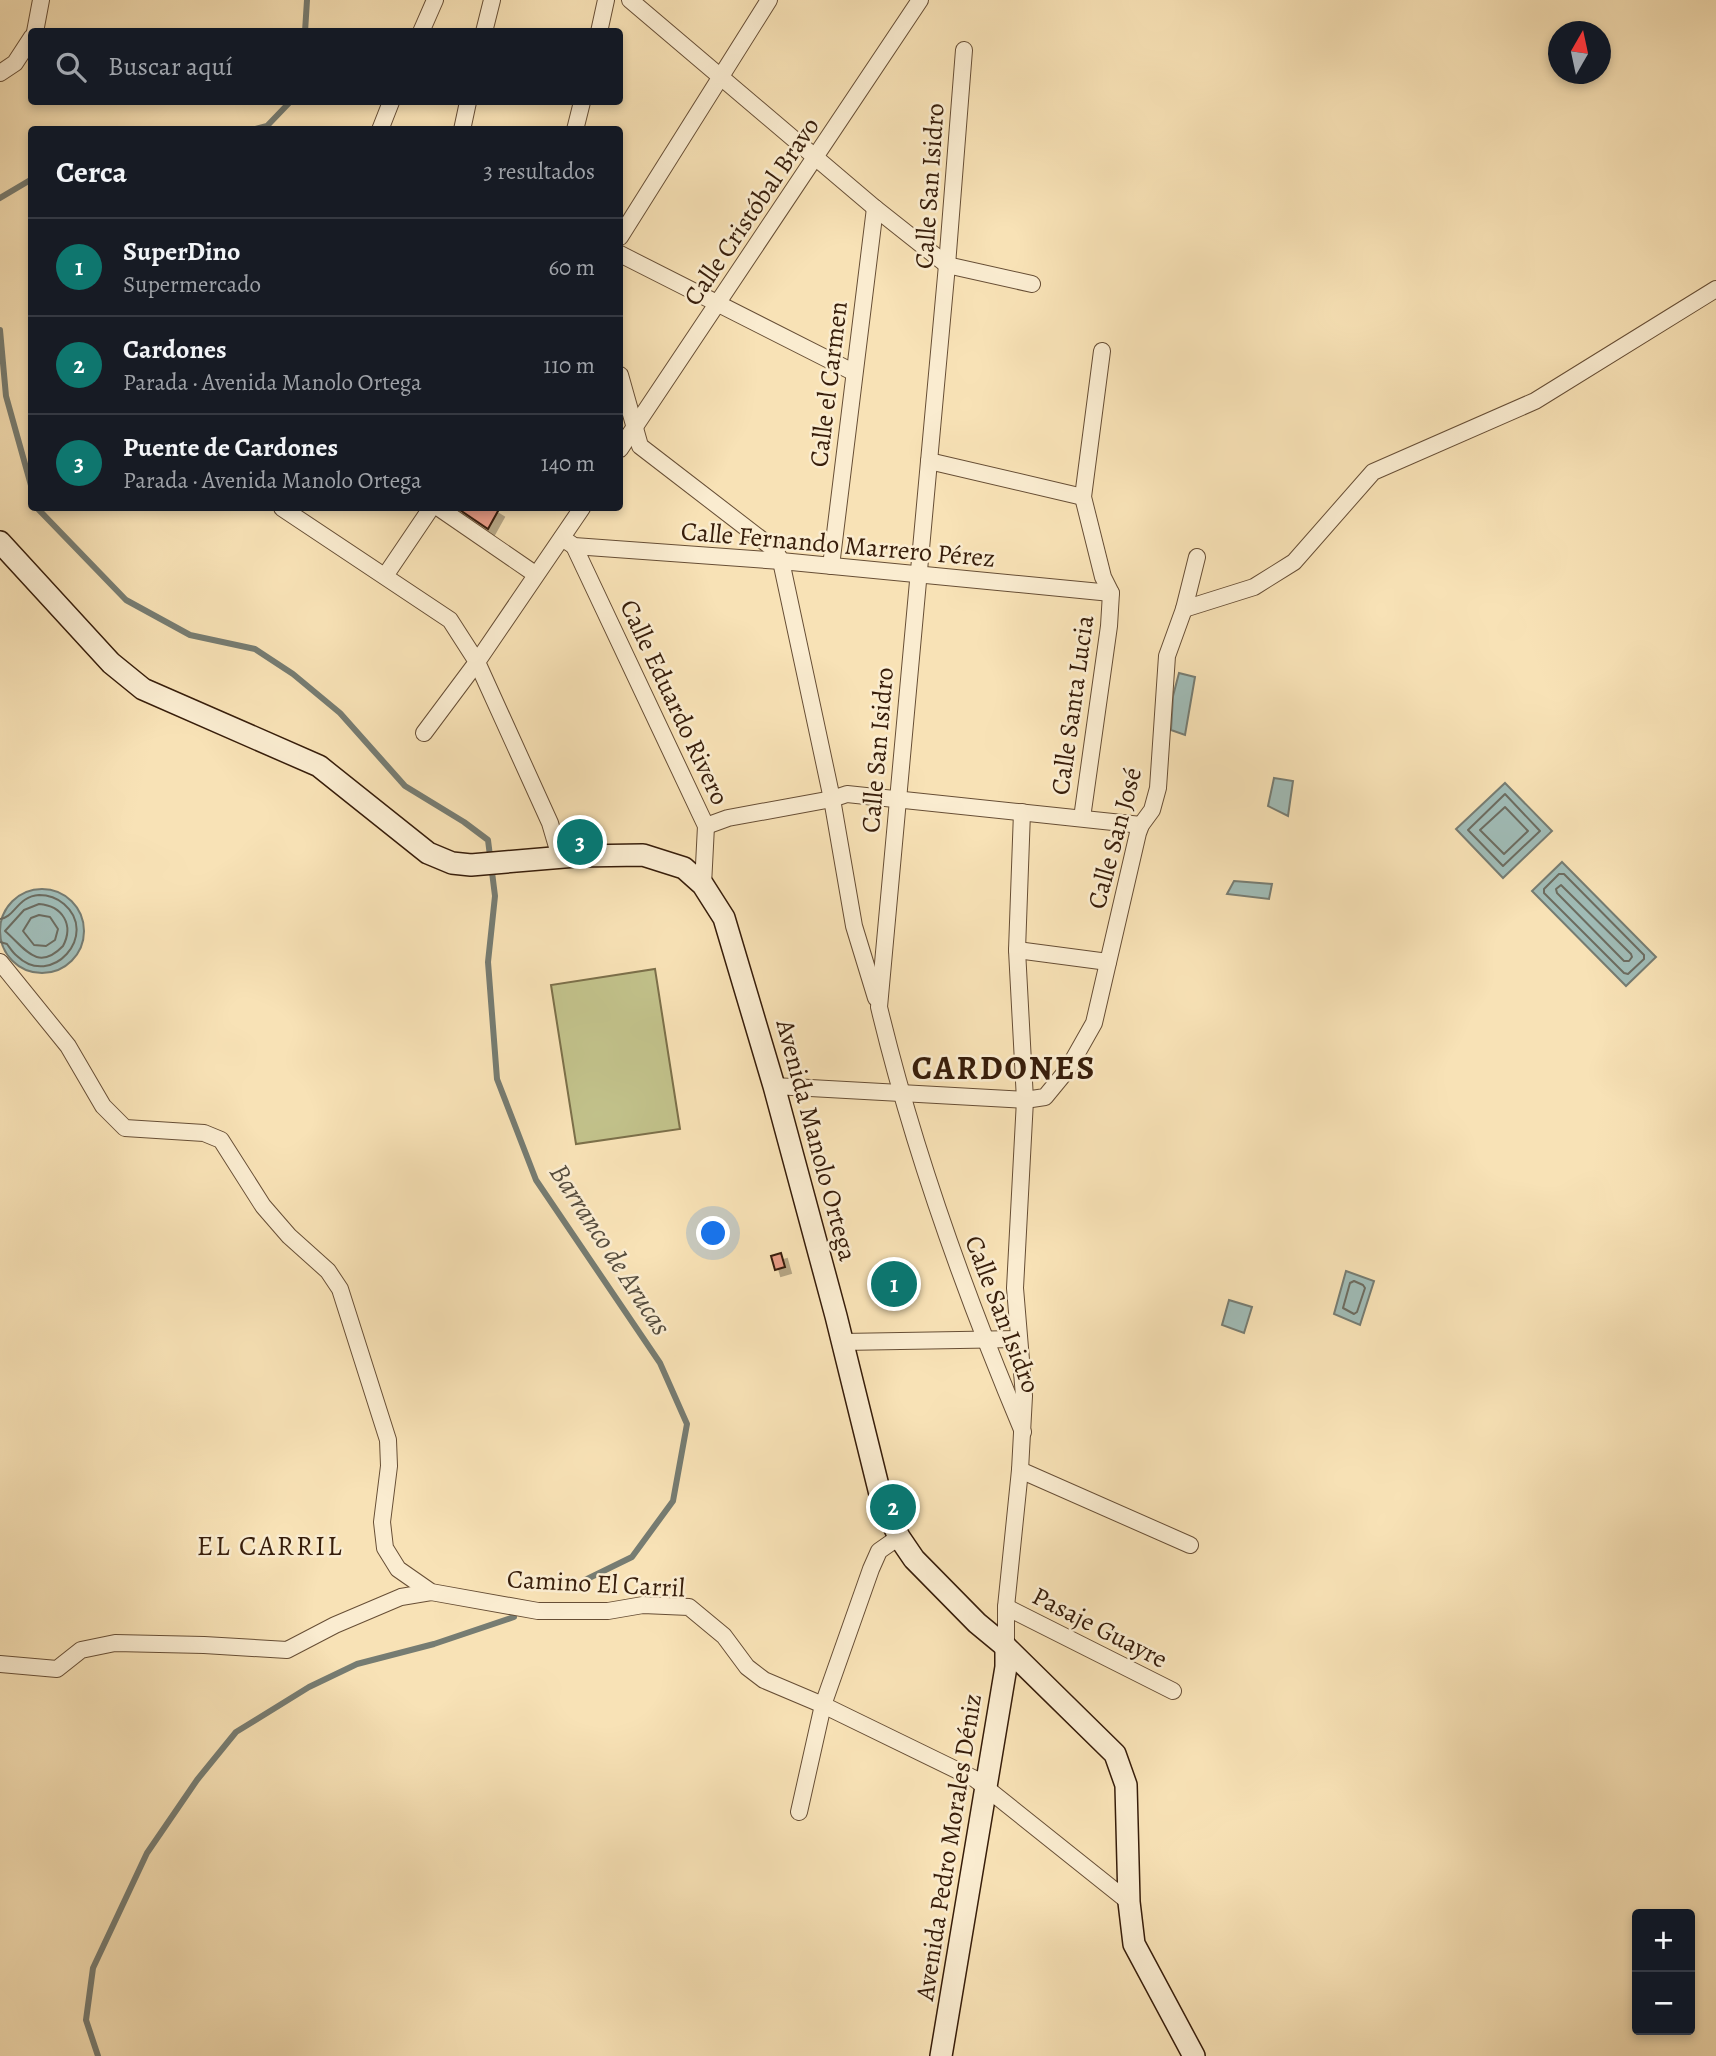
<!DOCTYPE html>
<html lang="es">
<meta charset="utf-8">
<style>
body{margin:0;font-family:Alegreya,serif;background:#20242c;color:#f1f3f6}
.controls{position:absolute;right:21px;bottom:21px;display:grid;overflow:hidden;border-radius:7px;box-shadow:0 4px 10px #0003}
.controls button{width:63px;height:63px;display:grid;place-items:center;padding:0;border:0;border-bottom:2px solid #363941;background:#171b24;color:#f1f3f6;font:35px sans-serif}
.compass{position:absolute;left:1548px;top:21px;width:63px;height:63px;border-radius:50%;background:#171b24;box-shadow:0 4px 10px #0003;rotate:9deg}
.you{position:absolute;left:714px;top:1234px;width:24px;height:24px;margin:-18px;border:5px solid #fff;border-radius:50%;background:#1a73e8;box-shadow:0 0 0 10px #1a73e833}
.badge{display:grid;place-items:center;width:46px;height:46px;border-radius:50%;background:#0f766e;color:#fff;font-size:23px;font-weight:700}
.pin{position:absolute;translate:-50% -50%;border:4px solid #fff;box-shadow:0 2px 7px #0006}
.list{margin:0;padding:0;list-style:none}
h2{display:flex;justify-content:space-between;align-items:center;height:91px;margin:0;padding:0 28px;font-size:30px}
h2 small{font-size:23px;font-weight:400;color:#9ea1a6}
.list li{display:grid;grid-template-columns:46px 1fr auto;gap:21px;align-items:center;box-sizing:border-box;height:98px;padding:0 28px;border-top:2px solid #363941}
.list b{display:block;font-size:26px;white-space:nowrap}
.list p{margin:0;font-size:23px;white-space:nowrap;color:#9ea1a6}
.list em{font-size:23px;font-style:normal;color:#9ea1a6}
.icon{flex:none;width:38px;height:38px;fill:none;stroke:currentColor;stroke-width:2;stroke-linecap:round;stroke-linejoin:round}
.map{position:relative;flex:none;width:1716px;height:2056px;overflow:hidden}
.search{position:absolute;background:#171b24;box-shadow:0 4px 10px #0003;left:28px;top:28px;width:595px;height:77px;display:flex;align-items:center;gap:18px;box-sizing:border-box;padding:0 24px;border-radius:7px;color:#9ea1a6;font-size:26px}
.panel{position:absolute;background:#171b24;box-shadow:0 4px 10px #0003;left:28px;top:126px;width:595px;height:385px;border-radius:7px}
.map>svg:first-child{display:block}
.green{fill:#c2c28b;stroke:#7c704a;stroke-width:2}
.water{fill:#a0bcb7;stroke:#767c72;stroke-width:2}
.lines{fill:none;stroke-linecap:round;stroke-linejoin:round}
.shore{stroke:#6c6c60;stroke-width:2}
.stream{stroke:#767c72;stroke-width:6}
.building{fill:#ea9c87;stroke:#371d0a;stroke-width:2;filter:url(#shadow)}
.street-casing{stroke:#674e35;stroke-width:18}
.secondary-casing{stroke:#371d0a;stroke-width:24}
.street{stroke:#faecd0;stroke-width:16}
.secondary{stroke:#faecd0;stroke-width:21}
.labels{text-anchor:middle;stroke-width:5;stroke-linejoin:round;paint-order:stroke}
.street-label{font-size:26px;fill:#371d0a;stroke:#faecd0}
.water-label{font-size:28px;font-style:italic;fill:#564d3e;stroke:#faecd0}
.neighbourhood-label{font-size:28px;letter-spacing:2px;fill:#371d0a;stroke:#faecd0}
.district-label{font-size:33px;font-weight:bold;letter-spacing:2px;fill:#371d0a;stroke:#faecd0}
</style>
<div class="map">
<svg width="1716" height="2056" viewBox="0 0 1716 2056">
<defs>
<filter id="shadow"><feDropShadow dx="6" dy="6" stdDeviation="0" flood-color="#0004"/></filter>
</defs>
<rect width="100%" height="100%" fill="#f8e2b6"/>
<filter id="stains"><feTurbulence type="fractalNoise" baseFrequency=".00286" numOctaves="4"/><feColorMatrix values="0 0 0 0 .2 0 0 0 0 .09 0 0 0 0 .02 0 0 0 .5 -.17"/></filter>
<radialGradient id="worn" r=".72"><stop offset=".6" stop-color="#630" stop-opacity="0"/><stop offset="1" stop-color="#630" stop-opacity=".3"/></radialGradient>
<path class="green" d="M 655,969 L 680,1129 L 576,1144 L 551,985 Z"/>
<g class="water">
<path d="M 1179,673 L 1195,677 L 1185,735 L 1171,730 L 1173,696 Z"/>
<path d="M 1274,778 L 1293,781 L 1288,816 L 1268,806 Z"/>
<path d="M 1505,783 L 1552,831 L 1503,878 L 1456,829 Z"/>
<path d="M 1562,862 L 1656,957 L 1626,986 L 1532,891 Z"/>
<path d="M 1234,881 L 1272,884 L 1269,899 L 1227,894 Z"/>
<circle cx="42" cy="931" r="42"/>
<path d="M 1346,1271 L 1374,1281 L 1360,1325 L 1334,1314 Z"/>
<path d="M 1229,1300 L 1252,1307 L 1244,1333 L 1222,1325 Z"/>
</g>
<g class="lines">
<g class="shore">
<path d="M 1505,794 L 1540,831 L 1503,866 L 1468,830 Z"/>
<path d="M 1505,807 L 1528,831 L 1504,854 L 1480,830 Z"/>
<path d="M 1559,874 L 1564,874 L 1644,955 L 1644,959 L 1628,974 L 1624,973 L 1544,893 L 1544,889 Z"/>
<path d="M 1561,885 L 1631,954 L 1632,957 L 1629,961 L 1624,961 L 1557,893 L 1556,889 Z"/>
<path d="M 39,904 C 63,906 74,925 63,946 C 37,973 24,947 5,931 L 24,910 Z"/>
<path d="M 39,915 L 50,917 L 58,929 L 55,940 L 46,946 L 34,945 L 23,931 L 31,918 Z"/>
<path d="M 0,919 C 14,918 18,896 39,895 C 48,895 57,898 64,904 C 100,935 51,989 17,956 C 13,953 10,948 7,944 L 0,942"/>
<path d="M 1354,1281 L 1363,1285 L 1365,1288 L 1357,1312 L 1354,1314 L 1343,1308 L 1350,1283 Z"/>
</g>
<g class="stream">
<path d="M 305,32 L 307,0"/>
<path d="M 252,130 L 267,126 L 290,102"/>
<path d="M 0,198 L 32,179"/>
<path d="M 0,330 L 6,396 L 32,489"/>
<path d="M 37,508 L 126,600 L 190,635 L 255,649 L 293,674 L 340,713 L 405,786 L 464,822 L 488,840 L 495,896 L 488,962 L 497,1079 L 536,1180 L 660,1363 L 687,1424 L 673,1501 L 632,1557 L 585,1580"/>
<path d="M 98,2056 L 86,2020 L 93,1968 L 147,1853 L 197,1780 L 236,1732 L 309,1687 L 357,1664 L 434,1644 L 514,1617"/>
</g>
</g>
<g class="building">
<path d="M 457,508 L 493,508 L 498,511 L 488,529 Z"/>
<path d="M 781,1253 L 785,1267 L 775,1270 L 771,1256 Z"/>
</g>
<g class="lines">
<g class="street-casing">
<g id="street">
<path d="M 630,0 L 875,208 L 947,265 L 1032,284"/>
<path d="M 35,32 L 41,0"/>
<path d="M 421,32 L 435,0"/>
<path d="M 484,32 L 492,0"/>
<path d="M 599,32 L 606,0"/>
<path d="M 964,50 L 947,265 L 879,1007 C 914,1153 965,1294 1023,1432"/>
<path d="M 0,73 L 15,63 L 32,37"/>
<path d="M 380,130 L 391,102"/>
<path d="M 462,130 L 468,102"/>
<path d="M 575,130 L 582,102"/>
<path d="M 620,237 L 769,0"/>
<path d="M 620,254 L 853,372"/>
<path d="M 620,375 L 640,446 L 775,550 L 781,561 L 832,799 L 854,926 L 876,998"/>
<path d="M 620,449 L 920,0"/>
<path d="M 929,461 L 1083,497"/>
<path d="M 282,508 L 450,620 L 477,662 L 424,733"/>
<path d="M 439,508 L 535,574"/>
<path d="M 562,538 L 574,546 L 781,561 L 1111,593"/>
<path d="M 574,546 L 706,826 L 703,885"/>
<path d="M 831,566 L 875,208"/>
<path d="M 385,576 L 431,508"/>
<path d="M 1184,609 L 1254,587 L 1294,562 L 1373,472 L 1535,401 L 1716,289"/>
<path d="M 1082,818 L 1109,626 L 1111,593 L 1103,577 L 1083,497 L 1102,351"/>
<path d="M 706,826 L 728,818 L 832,799 L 847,794 L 1141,825"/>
<path d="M 560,857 L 550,823 L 477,662 L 582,508"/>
<path d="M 1017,950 L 1108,962"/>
<path d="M 0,962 L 68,1046 L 103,1106 L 125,1128 L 204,1133 L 221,1140 L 263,1206 L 289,1236 L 328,1271 L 340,1289 L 388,1440 L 389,1466 L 382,1522 L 385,1548 L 398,1569 L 431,1592 L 538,1611 L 608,1611 L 643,1605 L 689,1607 L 724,1636 L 747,1667 L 764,1680 L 823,1705 L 975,1779 L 1129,1902"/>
<path d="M 774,1086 L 1025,1100 L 1045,1097 L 1068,1069 L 1094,1023 L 1138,833 L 1141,825 L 1152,810 L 1158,788 L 1167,656 L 1184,609 L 1197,557"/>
<path d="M 842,1342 L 1018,1339"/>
<path d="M 1020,1470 L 1190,1545"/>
<path d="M 1006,1607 L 1173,1691"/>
<path d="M 1006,1647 L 1006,1607 L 1020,1470 L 1024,1396 L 1015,1288 L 1025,1100 L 1017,950 L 1022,812"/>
<path d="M 0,1664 L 57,1669 L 81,1650 L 115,1643 L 204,1645 L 287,1650 L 335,1625 L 401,1597 L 431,1592"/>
<path d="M 799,1812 L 823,1705 L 871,1569 L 879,1551 L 899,1537"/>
</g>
</g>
<g class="secondary-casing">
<g id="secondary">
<path d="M 0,542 L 111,663 L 143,689 L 319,766 L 428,853 L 452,863 L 471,865 L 576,856 L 643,855 L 684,868 L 703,885 L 724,918 L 774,1086 L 836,1316 L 881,1498 L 899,1537 L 914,1559 L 977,1623 L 1006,1647 L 1115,1754 L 1126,1785 L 1129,1902 L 1134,1944 L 1194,2056"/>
<path d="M 941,2056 L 1006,1667 L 1006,1647"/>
</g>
</g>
<use href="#street" class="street"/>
<use href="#secondary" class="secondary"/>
</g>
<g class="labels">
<g class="street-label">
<text transform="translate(929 186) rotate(-86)" y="9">Calle San Isidro</text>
<text transform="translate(751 211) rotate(-56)" y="9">Calle Cristóbal Bravo</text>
<text transform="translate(828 384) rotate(-83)" y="9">Calle el Carmen</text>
<text transform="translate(838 544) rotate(5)" y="9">Calle Fernando Marrero Pérez</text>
<text transform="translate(675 702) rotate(65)" y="9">Calle Eduardo Rivero</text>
<text transform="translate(1072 705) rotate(-82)" y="9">Calle Santa Lucia</text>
<text transform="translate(877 750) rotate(-85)" y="9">Calle San Isidro</text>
<text transform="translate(1114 838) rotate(-75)" y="9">Calle San José</text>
<text transform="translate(817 1140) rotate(75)" y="9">Avenida Manolo Ortega</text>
<text transform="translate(1003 1314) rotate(69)" y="9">Calle San Isidro</text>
<text transform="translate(596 1583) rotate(3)" y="9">Camino El Carril</text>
<text transform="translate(1100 1627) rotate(27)" y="9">Pasaje Guayre</text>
<text transform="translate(948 1847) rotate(-81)" y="9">Avenida Pedro Morales Déniz</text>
</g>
<g class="water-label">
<text transform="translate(611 1249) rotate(57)" y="10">Barranco de Arucas</text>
</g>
<g class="neighbourhood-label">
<text x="270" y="1555">EL CARRIL</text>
</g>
<g class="district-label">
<text x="1004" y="1079">CARDONES</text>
</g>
</g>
<rect width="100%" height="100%" filter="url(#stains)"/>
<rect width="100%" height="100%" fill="url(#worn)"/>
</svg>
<div class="controls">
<button>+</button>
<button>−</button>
</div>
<svg class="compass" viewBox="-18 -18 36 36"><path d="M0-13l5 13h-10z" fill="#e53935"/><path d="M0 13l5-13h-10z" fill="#9ea1a6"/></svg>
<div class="you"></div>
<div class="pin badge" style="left:894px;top:1284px">1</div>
<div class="pin badge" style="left:893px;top:1507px">2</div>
<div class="pin badge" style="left:580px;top:842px">3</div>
<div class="search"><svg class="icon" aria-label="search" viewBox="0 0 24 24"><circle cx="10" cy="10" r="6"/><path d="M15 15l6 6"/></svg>Buscar aquí</div>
<section class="panel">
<h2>Cerca<small>3 resultados</small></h2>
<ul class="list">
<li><span class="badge">1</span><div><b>SuperDino</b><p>Supermercado</p></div><em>60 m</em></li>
<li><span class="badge">2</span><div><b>Cardones</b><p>Parada · Avenida Manolo Ortega</p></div><em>110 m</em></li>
<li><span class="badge">3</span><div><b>Puente de Cardones</b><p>Parada · Avenida Manolo Ortega</p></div><em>140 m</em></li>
</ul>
</section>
</div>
